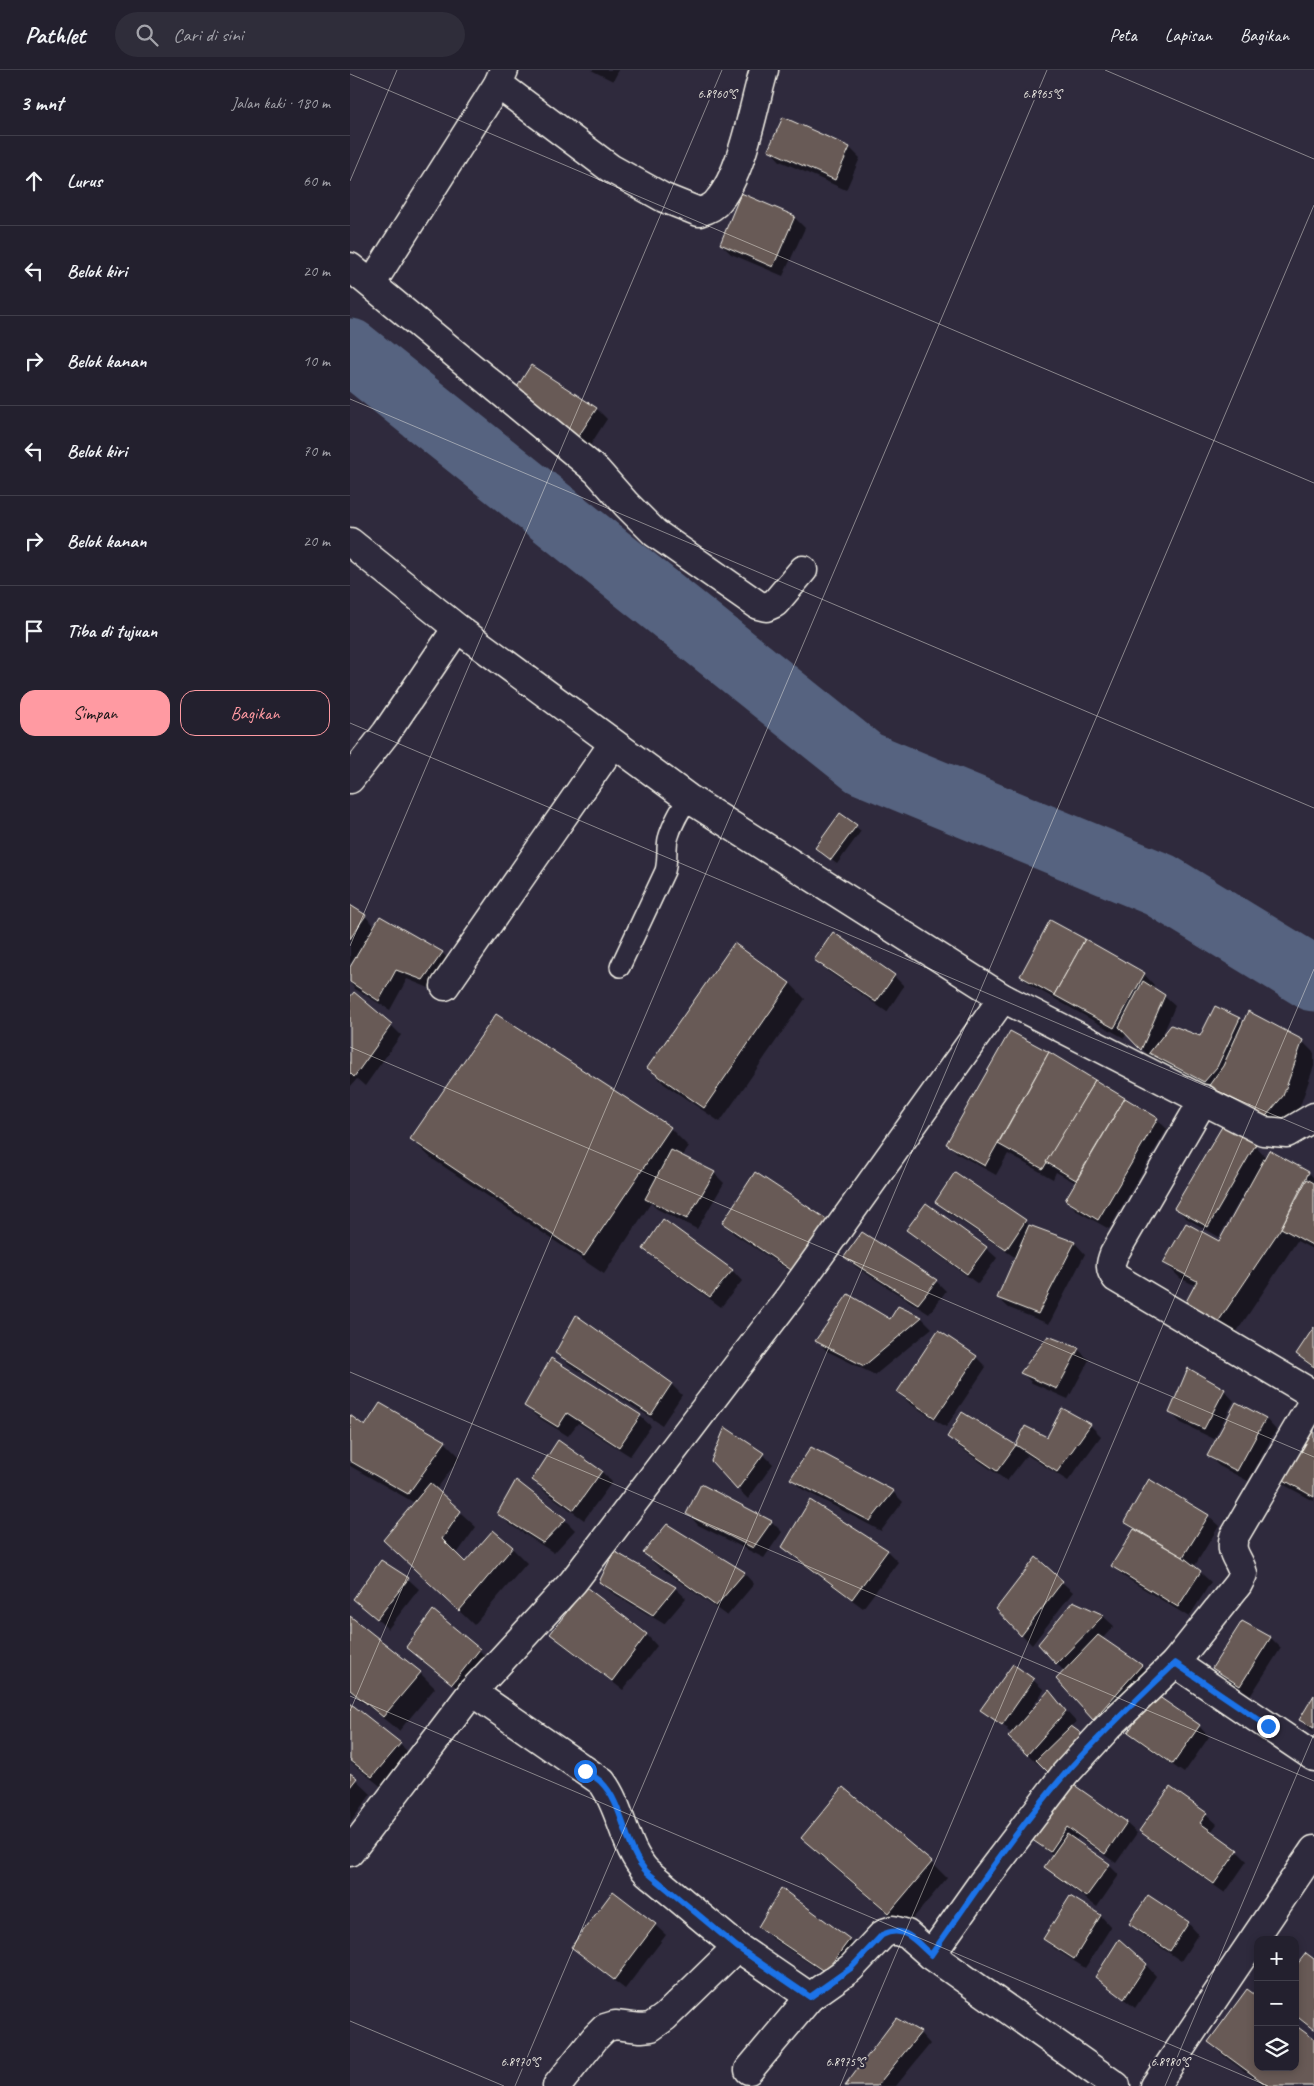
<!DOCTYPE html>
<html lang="id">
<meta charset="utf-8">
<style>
body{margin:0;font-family:Caveat,sans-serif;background:#2f2d3a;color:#f1f3f6}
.controls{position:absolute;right:15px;bottom:15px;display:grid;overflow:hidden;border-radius:10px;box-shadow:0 2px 8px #0003}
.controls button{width:45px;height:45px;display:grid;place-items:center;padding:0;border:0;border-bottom:1px solid #403e4a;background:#23202e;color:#f1f3f6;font:25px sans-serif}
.stop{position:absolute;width:15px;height:15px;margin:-11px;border:4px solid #1a73e8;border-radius:50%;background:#fff}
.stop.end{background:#1a73e8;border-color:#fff;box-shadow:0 1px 5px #0008}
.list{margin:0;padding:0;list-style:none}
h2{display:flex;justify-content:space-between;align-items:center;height:65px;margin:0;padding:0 20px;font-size:21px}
h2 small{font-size:16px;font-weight:400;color:#a3a3aa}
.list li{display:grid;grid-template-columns:32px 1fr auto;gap:15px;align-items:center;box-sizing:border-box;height:90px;padding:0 20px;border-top:1px solid #403e4a}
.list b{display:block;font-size:19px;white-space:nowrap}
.list em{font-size:16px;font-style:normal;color:#a3a3aa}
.actions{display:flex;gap:10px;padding:15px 20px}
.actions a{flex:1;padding:11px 0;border:1px solid #ff9aa2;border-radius:15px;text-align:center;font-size:18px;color:#ff9aa2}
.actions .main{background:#ff9aa2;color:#111}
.icon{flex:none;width:28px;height:28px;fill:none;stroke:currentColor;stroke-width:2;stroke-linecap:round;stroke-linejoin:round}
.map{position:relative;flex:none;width:964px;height:2016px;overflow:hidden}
header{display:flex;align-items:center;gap:30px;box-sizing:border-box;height:70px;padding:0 25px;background:#23202e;border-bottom:1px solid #403e4a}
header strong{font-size:24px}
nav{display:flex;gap:28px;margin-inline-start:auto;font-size:18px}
.search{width:350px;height:45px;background:#2f2d3a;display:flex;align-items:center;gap:12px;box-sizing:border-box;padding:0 18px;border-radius:28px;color:#a3a3aa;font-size:19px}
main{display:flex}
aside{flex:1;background:#23202e}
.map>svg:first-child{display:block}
.shadow{fill:#0007;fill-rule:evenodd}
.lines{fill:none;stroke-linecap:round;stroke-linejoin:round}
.river{stroke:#566480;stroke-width:65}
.building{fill:#685a56;stroke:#f4f1e8}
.lane-casing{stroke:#f4f1e8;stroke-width:22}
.street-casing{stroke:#f4f1e8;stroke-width:31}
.lane{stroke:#2f2a3d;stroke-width:19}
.street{stroke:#2f2a3d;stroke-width:28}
.route{stroke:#1a73e8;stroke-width:6}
.ticks{fill:none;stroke:#f4f1e8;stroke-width:1;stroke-opacity:0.45}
.ticks-label{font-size:12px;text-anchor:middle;fill:#f4f1e8;stroke:#2f2a3d;stroke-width:4.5;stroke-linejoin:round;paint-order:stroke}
</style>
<header>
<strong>Pathlet</strong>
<div class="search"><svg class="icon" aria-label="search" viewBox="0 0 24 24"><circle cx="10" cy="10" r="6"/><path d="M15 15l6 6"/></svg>Cari di sini</div>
<nav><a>Peta</a><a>Lapisan</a><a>Bagikan</a></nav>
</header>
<main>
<aside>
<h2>3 mnt<small>Jalan kaki · 180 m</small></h2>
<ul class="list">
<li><svg class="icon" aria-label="ahead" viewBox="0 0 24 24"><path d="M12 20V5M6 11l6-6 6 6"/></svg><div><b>Lurus</b></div><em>60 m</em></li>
<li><svg class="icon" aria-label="left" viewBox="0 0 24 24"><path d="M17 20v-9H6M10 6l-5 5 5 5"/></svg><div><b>Belok kiri</b></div><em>20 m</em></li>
<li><svg class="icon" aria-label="right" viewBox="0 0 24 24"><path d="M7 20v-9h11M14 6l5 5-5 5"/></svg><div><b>Belok kanan</b></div><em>10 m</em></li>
<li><svg class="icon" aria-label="left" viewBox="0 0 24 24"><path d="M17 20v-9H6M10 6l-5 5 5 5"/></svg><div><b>Belok kiri</b></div><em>70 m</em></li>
<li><svg class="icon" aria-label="right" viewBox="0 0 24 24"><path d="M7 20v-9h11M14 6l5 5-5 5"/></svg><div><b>Belok kanan</b></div><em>20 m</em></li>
<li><svg class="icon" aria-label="arrive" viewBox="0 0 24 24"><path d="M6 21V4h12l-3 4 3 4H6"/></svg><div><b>Tiba di tujuan</b></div></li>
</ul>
<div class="actions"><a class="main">Simpan</a><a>Bagikan</a></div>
</aside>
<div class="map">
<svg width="964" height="2016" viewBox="0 0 964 2016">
<rect width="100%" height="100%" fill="#2f2a3d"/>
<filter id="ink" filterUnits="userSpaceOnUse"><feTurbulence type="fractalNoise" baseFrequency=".02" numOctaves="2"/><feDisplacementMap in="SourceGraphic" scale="10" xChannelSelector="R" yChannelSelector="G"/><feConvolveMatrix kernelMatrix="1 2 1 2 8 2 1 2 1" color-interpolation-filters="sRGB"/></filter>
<g filter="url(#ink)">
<g class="shadow">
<path d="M 241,0 L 269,0 L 263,11 Z"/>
<path d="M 434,49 L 500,78 L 510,88 L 496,120 L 430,91 L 420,80 Z"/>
<path d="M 444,147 L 455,158 L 433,206 L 381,184 L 371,174 Z"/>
<path d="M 181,297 L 247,339 L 257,349 L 239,377 L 174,335 Z"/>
<path d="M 491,745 L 511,761 L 487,794 L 472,783 Z"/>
<path d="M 0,837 L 15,846 L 25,856 L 92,883 L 103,893 L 84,920 L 57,909 L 40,940 L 5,919 L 0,913 L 0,900 L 5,890 L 4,889 L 0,895 Z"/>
<path d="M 466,889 L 544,906 L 554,916 L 537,942 L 476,900 Z"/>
<path d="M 794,904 L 804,915 L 802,918 L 814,926 L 825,936 L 811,969 L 851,968 L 890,949 L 894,953 L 952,971 L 964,983 L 964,996 L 948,1042 L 928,1066 L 858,1018 L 811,993 L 803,986 L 802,989 L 777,964 L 774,968 L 682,916 L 671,906 Z"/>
<path d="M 440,913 L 455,929 L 370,1052 L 314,1014 L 299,998 Z"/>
<path d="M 0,930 L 41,955 L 51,965 L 15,1016 L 7,1009 L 0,1017 Z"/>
<path d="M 660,963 L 807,1049 L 817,1059 L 759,1159 L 727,1141 L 717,1130 L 726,1113 L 706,1102 L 703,1109 L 658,1084 L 646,1105 L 608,1084 L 598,1074 Z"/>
<path d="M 873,1056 L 905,1075 L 916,1087 L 959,1103 L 964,1108 L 964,1180 L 947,1171 L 880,1272 L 846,1216 L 830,1208 L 815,1193 L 870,1173 L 899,1120 L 897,1118 L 869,1167 L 836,1148 L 826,1138 Z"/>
<path d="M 320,1058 L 339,1077 L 332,1087 L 364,1103 L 374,1113 L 347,1159 L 307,1139 L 301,1133 L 254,1204 L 81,1088 L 61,1069 Z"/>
<path d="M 406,1104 L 458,1213 L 384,1164 L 373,1153 Z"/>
<path d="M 586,1132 L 675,1151 L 682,1158 L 725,1173 L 735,1184 L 699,1254 L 659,1238 L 648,1228 L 666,1188 L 597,1142 Z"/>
<path d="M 576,1135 L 636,1178 L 647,1188 L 628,1214 L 568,1170 L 558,1160 Z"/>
<path d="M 295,1179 L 382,1200 L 392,1211 L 371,1237 L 305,1189 Z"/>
<path d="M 496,1187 L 586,1211 L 596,1221 L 579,1244 L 506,1197 Z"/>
<path d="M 548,1238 L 572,1248 L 582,1258 L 525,1305 L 477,1281 L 467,1271 L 540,1251 Z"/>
<path d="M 226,1246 L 321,1314 L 332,1325 L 312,1355 L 217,1293 L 207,1283 Z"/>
<path d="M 964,1260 L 964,1299 L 947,1284 Z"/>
<path d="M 698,1268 L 728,1279 L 739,1290 L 718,1329 L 682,1313 L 672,1303 Z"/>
<path d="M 626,1287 L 636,1297 L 596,1357 L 559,1333 L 548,1322 Z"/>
<path d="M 201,1290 L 290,1346 L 301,1356 L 280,1386 L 228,1353 L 218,1366 L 186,1346 L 175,1336 Z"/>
<path d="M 874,1320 L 884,1331 L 864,1369 L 831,1353 L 821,1343 Z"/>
<path d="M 887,1333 L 916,1349 L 926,1360 L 898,1411 L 869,1396 L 859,1386 Z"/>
<path d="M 713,1340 L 740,1355 L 751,1366 L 718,1411 L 677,1385 L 657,1411 L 609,1377 L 599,1367 L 612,1343 L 666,1377 L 676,1358 L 697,1368 Z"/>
<path d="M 0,1347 L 15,1358 L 95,1372 L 110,1387 L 86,1420 L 126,1457 L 106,1485 L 115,1493 L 162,1478 L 177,1493 L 124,1555 L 50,1485 L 65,1433 L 0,1396 Z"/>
<path d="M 964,1357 L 964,1431 L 936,1416 L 926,1405 Z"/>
<path d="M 208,1372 L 252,1402 L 262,1412 L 234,1450 L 194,1421 L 184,1410 Z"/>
<path d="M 462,1379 L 543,1422 L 553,1432 L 531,1461 L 452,1419 L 441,1409 Z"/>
<path d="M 413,1384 L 423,1394 L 398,1429 L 388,1419 Z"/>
<path d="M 351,1416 L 422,1452 L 432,1462 L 414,1488 L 348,1455 L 338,1444 Z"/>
<path d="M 460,1432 L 537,1481 L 548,1492 L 513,1538 L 444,1487 L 434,1477 Z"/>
<path d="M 149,1443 L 215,1450 L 225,1460 L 204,1483 L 159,1454 Z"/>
<path d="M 858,1446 L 869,1456 L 844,1497 L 861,1512 L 839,1547 L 773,1506 L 762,1496 L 784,1460 L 775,1452 Z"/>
<path d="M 295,1483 L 394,1503 L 404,1514 L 377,1546 L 305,1494 Z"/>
<path d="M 686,1489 L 723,1522 L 682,1575 L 647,1539 Z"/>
<path d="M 58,1509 L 69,1519 L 38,1559 L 4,1529 Z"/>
<path d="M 251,1512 L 325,1518 L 336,1528 L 314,1554 L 261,1522 Z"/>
<path d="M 237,1519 L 297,1565 L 307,1576 L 273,1620 L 212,1574 L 202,1564 Z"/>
<path d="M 723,1532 L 753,1546 L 764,1556 L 752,1569 L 791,1596 L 802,1606 L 754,1660 L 708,1609 L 715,1602 L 706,1593 Z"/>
<path d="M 0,1548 L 70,1603 L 85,1618 L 49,1661 L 0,1622 Z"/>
<path d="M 893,1553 L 921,1568 L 931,1578 L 901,1625 L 874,1608 L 863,1597 Z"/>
<path d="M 57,1577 L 129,1580 L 139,1590 L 113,1623 Z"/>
<path d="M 663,1596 L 683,1610 L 694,1620 L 677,1645 L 678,1646 L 709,1633 L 726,1652 L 688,1694 L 660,1667 L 663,1664 L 642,1650 L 631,1640 ZM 641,1646 L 658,1658 L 657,1660 L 641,1649 Z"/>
<path d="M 964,1627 L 964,1657 L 961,1655 L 964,1662 L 950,1650 Z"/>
<path d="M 0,1634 L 50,1674 L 65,1689 L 38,1722 L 0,1692 Z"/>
<path d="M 849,1656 L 859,1667 L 834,1703 L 790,1672 L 780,1662 Z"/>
<path d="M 0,1704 L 21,1724 L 0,1753 Z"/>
<path d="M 718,1712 L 776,1753 L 787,1763 L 766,1793 L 728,1767 L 725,1771 L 759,1795 L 769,1805 L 747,1837 L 706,1807 L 696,1797 L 703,1786 L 680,1767 Z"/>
<path d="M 493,1719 L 582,1793 L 597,1808 L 555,1858 L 467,1783 L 452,1768 Z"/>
<path d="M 821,1719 L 856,1744 L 867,1754 L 861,1762 L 887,1781 L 897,1791 L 875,1823 L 801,1771 L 791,1761 Z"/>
<path d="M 263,1823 L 305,1855 L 316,1865 L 275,1919 L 233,1887 L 223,1876 Z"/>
<path d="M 721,1827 L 751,1846 L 761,1857 L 735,1898 L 705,1879 L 694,1869 Z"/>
<path d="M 838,1853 L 848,1864 L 831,1891 L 791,1864 L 781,1854 Z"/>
<path d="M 410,1856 L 499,1870 L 509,1880 L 486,1911 L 420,1867 Z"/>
<path d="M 964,1890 L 964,1961 L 945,1946 L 945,1899 Z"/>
<path d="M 796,1895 L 806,1906 L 785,1938 L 747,1907 Z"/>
<path d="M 570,1963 L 580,1974 L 546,2016 L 497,2016 Z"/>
<path d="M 964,1971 L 964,2016 L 915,2016 L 875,1987 L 860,1972 L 908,1997 L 945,1997 Z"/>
</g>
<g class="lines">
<path class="river" d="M 0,281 L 514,693 L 810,815 L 964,909"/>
</g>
<g class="building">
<path d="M 433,47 L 500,77 L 485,110 L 418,80 Z"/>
<path d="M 391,123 L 445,146 L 423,197 L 370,174 Z"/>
<path d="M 181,295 L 247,338 L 228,367 L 162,325 Z"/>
<path d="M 490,743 L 507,755 L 481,790 L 465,778 Z"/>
<path d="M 0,835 L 16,845 L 0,869 Z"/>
<path d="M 30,846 L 93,882 L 73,910 L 46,900 L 29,931 L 0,912 L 0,897 Z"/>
<path d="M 700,850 L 735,869 L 704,925 L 670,906 Z"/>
<path d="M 483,862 L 545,905 L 526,932 L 464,890 Z"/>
<path d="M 735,869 L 795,903 L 764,958 L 704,925 Z"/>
<path d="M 384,873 L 440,913 L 354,1038 L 297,998 Z"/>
<path d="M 793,911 L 815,925 L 791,980 L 769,957 Z"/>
<path d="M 4,922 L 42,954 L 4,1007 L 0,1003 L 0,927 Z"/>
<path d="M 865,936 L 890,948 L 867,997 L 854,1012 L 799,983 L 821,955 L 850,966 Z"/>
<path d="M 898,941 L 953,970 L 933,1026 L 912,1051 L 855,1021 L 873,996 Z"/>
<path d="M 146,944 L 321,1057 L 234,1186 L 60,1069 Z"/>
<path d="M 660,961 L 699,982 L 635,1096 L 596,1074 Z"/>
<path d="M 699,982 L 745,1010 L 693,1099 L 648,1074 Z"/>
<path d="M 745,1010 L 775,1028 L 726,1110 L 696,1092 Z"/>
<path d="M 775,1028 L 808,1048 L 748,1150 L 715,1130 Z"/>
<path d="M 873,1055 L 906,1074 L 858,1157 L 824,1138 Z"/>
<path d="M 321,1080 L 365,1102 L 337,1149 L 295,1129 Z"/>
<path d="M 919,1080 L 959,1102 L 931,1158 L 864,1258 L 831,1241 L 847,1211 L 813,1193 L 836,1153 L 869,1171 Z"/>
<path d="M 405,1102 L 481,1152 L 447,1204 L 372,1153 Z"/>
<path d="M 605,1102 L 676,1150 L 656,1180 L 585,1132 Z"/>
<path d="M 957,1109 L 964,1113 L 964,1176 L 931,1158 Z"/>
<path d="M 576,1133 L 637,1177 L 617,1204 L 556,1160 Z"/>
<path d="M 313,1149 L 383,1200 L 360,1227 L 293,1179 Z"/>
<path d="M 679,1155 L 725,1172 L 688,1244 L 647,1228 Z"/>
<path d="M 512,1162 L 587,1210 L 568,1234 L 494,1187 Z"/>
<path d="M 498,1224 L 540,1249 L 548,1236 L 572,1247 L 514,1296 L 465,1271 Z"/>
<path d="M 226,1245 L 322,1313 L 301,1345 L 205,1283 Z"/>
<path d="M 964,1257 L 964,1297 L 946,1284 Z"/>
<path d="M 588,1260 L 627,1286 L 585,1348 L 547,1322 Z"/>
<path d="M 698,1266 L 729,1278 L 707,1319 L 670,1303 Z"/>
<path d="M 201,1288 L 291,1345 L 269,1377 L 217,1343 L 208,1357 L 174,1336 Z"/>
<path d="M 838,1298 L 875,1319 L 854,1359 L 819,1343 Z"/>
<path d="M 886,1332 L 916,1348 L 887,1401 L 857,1386 Z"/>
<path d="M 30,1333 L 96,1371 L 58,1424 L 0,1391 L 0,1345 L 15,1356 Z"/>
<path d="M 712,1338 L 741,1354 L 707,1402 L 666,1375 L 675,1356 L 697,1367 Z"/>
<path d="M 612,1342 L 666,1375 L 647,1401 L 597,1367 Z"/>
<path d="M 964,1356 L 964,1427 L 925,1405 Z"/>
<path d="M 375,1357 L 414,1383 L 387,1420 L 361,1391 Z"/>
<path d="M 208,1370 L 252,1401 L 224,1440 L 182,1410 Z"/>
<path d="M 461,1377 L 544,1421 L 520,1451 L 440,1409 Z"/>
<path d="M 799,1409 L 859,1445 L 833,1487 L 774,1452 Z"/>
<path d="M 166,1410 L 216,1449 L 193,1473 L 147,1444 Z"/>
<path d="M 80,1413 L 111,1441 L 92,1469 L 115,1492 L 143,1460 L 163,1477 L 109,1541 L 33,1470 Z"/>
<path d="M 351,1414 L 422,1451 L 403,1478 L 336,1444 Z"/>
<path d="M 460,1430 L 538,1480 L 502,1529 L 432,1477 Z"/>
<path d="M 317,1454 L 395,1502 L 366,1536 L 293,1483 Z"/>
<path d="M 784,1459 L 833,1487 L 851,1501 L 828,1537 L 761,1496 Z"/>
<path d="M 264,1481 L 326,1517 L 303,1545 L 249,1512 Z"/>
<path d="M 686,1487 L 713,1511 L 671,1566 L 646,1539 Z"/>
<path d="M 31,1490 L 59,1508 L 27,1549 L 3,1529 Z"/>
<path d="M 236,1517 L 297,1564 L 262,1611 L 200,1564 Z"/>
<path d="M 723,1531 L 754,1545 L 706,1594 L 688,1574 Z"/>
<path d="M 83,1540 L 130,1579 L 102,1614 L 56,1577 Z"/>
<path d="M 0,1546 L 71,1602 L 33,1647 L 0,1620 Z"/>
<path d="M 892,1551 L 921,1567 L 890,1616 L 862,1598 Z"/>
<path d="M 748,1565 L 792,1595 L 743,1650 L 706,1609 Z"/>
<path d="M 663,1594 L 684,1609 L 652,1655 L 630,1640 Z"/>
<path d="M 699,1620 L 716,1641 L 677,1685 L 658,1667 Z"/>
<path d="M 805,1624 L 850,1655 L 823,1694 L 778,1662 Z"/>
<path d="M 964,1625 L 964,1658 L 949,1650 Z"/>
<path d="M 0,1633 L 51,1673 L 22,1707 L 0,1690 Z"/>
<path d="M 721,1656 L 735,1666 L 699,1703 L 686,1690 Z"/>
<path d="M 0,1703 L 7,1708 L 0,1717 Z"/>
<path d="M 717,1710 L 777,1752 L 755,1784 L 717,1757 L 700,1782 L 678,1767 Z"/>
<path d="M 493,1717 L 582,1792 L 539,1843 L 451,1768 Z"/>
<path d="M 820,1717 L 857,1743 L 850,1753 L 888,1780 L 864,1814 L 789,1761 Z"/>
<path d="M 717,1764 L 760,1794 L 736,1827 L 694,1797 Z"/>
<path d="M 431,1818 L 500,1869 L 475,1902 L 408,1857 Z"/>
<path d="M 263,1821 L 306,1854 L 264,1910 L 221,1877 Z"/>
<path d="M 798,1825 L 839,1852 L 820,1881 L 779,1854 Z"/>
<path d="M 720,1826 L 751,1845 L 724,1889 L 693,1869 Z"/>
<path d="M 769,1869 L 797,1894 L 774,1929 L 745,1907 Z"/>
<path d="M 956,1883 L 964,1889 L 964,1960 L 945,1945 L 945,1897 Z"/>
<path d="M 897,1919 L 908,1927 L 908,1997 L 945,1997 L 945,1955 L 964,1969 L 964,2016 L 918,2016 L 858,1972 Z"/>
<path d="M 546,1948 L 571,1962 L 527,2016 L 495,2016 Z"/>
</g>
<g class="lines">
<g class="lane-casing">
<path id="lane" d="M 270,897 L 315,801 C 318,790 316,778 318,769 C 322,754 330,741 338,728"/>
</g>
<g class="street-casing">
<g id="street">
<path d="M 148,14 L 260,98 L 314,128 L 349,142 C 356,140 364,137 368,131 C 393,102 403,37 414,0"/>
<path d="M 0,197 L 247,401 L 276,434 L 305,463 L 408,535 L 416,537 L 425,533 L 453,500"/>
<path d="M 22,213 L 148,14 L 154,0"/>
<path d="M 0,472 L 107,558 L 338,728 L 653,928 L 913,1061 L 937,1063 L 964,1047"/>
<path d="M 0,709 L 36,663 L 107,558"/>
<path d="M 95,916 L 263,674"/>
<path d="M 854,1029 L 764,1184 C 760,1194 759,1199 766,1208 L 964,1325"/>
<path d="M 825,1593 L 964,1687"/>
<path d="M 122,1622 L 252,1712 C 272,1739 274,1778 297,1802 L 387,1877 L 460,1927 L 501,1898 L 532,1865 L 537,1862 L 543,1860 L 557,1864 L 581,1885 L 766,2016"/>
<path d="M 0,1782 L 122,1622 L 223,1512 L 439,1228 L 653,928"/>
<path d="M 581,1885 L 632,1813 L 715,1704 L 758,1657 L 825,1593 L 888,1514 L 893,1504 C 890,1488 879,1485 884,1467 L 964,1330"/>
<path d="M 399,2000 L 460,1927"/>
<path d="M 207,2016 L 245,1968 L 255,1958 L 265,1955 L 291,1958 L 301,1957 L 315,1947 L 387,1877"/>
<path d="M 805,2016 L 964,1780"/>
</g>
</g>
<use href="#lane" class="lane"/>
<use href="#street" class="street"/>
</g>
</g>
<g class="lines" filter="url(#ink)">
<path class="route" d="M 235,1701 C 240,1704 247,1708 251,1712 C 274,1734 274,1778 297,1802 L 387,1877 L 460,1927 L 501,1898 L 532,1865 C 554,1854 565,1871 581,1885 C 624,1824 666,1760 715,1704 C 749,1665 788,1629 825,1593 L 918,1656"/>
</g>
<path class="ticks" d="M 755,0 L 964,89M 0,4 L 964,413M 0,111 L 47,0M 0,329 L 964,738M 0,653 L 964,1062M 0,876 L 372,0M 0,977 L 964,1387M 0,1302 L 964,1711M 0,1626 L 918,2016M 0,1641 L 697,0M 0,1951 L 154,2016M 165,2016 L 964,135M 490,2016 L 964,899M 815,2016 L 964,1664"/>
<g class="ticks-label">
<text x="692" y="28">6.8965°S</text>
<text x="367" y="28">6.8960°S</text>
<text x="170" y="1996">6.8970°S</text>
<text x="495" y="1996">6.8975°S</text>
<text x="820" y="1996">6.8980°S</text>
</g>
</svg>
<div class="controls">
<button>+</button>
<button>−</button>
<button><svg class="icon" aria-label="layers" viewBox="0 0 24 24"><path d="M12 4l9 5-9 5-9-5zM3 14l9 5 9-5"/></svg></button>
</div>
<div class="stop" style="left:235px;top:1701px"></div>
<div class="stop end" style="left:918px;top:1656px"></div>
</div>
</main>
